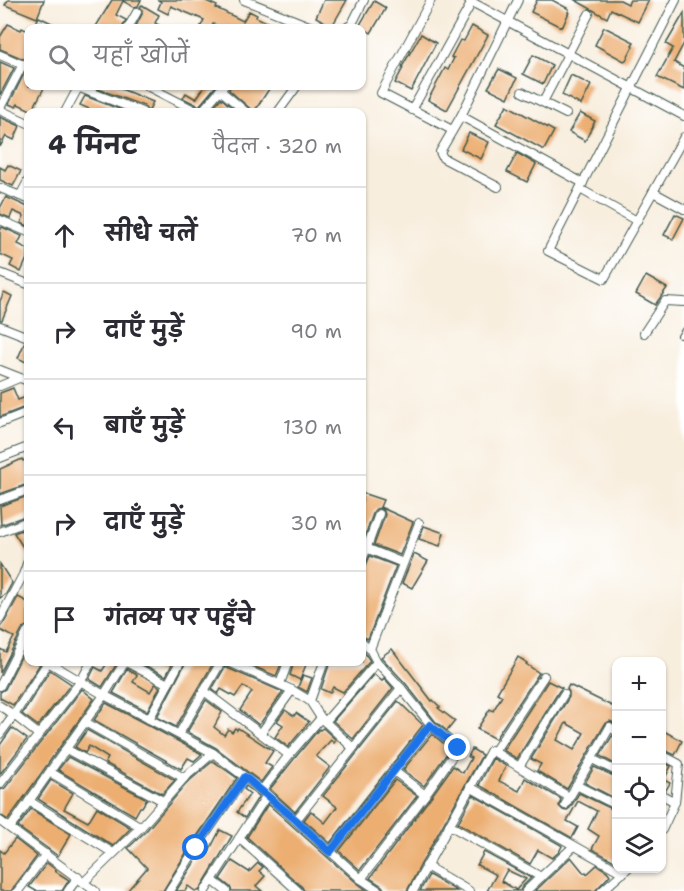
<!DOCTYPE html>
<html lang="hi">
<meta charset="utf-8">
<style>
body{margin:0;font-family:"Shantell Sans","Playpen Sans Deva",sans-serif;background:#f2f2f3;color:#2b2b33}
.controls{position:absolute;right:18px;bottom:18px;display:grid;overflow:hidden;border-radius:12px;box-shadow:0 2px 4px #0004}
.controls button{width:54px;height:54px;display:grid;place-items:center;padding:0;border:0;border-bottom:2px solid #e1e1e2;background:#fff;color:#2b2b33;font:30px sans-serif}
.stop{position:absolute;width:18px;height:18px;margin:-14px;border:4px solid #1a73e8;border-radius:50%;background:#fff}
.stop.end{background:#1a73e8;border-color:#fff;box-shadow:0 2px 6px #0008}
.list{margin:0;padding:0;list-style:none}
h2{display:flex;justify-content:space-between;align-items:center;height:78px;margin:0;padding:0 24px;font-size:26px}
h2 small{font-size:20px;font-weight:400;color:#7c7c81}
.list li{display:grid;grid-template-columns:39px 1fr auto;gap:18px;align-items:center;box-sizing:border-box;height:96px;padding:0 24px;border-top:2px solid #e1e1e2}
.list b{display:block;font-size:22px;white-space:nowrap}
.list em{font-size:20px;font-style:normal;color:#7c7c81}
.icon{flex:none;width:33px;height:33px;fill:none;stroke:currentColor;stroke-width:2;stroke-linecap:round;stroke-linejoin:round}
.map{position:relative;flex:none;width:684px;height:891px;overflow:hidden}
.search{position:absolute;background:#fff;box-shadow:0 2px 4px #0004;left:24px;top:24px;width:342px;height:66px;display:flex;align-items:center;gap:15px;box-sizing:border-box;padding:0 21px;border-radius:12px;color:#7c7c81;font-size:22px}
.panel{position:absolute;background:#fff;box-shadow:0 2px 4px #0004;left:24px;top:108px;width:342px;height:558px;border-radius:12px}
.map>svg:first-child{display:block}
.building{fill:#ecae71;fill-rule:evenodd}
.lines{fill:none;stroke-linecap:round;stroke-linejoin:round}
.lane-casing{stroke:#40584e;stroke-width:6}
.street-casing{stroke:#40584e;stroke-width:10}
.lane{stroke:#fff;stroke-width:4}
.street{stroke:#fff;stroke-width:8}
.route{stroke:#1a73e8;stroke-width:8}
</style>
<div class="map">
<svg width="684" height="891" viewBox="0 0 684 891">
<rect width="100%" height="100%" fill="#fff"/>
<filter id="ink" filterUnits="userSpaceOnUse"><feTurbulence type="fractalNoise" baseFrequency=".0167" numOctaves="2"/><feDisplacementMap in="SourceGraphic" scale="12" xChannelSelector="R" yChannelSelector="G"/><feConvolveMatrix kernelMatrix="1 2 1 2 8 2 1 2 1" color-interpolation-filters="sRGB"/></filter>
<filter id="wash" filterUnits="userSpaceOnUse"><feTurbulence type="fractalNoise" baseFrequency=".008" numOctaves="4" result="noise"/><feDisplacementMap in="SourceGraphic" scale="24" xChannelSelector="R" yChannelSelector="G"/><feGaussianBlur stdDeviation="1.35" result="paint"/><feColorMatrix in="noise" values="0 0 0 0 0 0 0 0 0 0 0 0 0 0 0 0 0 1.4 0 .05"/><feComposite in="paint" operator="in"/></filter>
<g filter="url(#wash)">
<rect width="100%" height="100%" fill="#f8eede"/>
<g id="blocks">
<g class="building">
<path d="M 8,0 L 44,0 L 37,18 L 5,5 Z"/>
<path d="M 112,0 L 141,0 L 138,6 L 134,7 L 123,1 L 116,15 L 126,20 L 122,28 L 95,28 Z"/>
<path d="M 158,0 L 204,0 L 217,6 L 216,8 L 243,21 L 249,11 L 257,15 L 256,17 L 279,28 L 224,28 L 213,24 L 211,28 L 200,28 L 204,20 L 171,6 L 168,14 L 158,9 L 161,2 Z"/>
<path d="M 324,0 L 347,0 L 332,26 L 316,17 Z"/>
<path d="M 537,0 L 552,0 L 569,9 L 568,12 L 569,12 L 563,26 L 561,26 L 561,27 L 531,12 Z"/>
<path d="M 575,0 L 620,0 L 628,4 L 630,0 L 649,0 L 638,22 L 611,9 L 607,18 Z"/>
<path d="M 374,1 L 386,8 L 371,33 L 368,31 L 362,42 L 362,28 L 358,28 Z"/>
<path d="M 142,5 L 159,15 L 155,23 L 164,28 L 135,28 L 142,14 L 142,9 L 140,7 Z"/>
<path d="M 684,13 L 684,43 L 674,62 L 684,68 L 684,90 L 657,77 L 673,48 L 666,44 Z"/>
<path d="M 39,17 L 62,28 L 33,28 Z"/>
<path d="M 8,24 L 21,30 L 22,28 L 28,31 L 28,61 L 0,49 L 0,37 Z"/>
<path d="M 472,26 L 488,35 L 447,110 L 428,100 L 445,68 L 448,70 L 454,58 L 451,57 L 460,40 L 464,41 Z"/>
<path d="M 604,27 L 634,42 L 632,45 L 633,46 L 626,60 L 624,61 L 595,45 Z"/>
<path d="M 421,34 L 436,43 L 411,91 L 395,83 L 403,68 L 402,67 Z"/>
<path d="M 533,55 L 552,65 L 543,84 L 523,74 Z"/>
<path d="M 0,62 L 14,68 L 0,95 Z"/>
<path d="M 499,69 L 517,78 L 508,98 L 488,88 Z"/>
<path d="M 25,72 L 28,73 L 28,86 L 38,86 L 44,88 L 35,105 L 48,112 L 35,112 L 18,104 L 16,107 L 9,104 Z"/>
<path d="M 571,75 L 591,85 L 581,105 L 562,95 Z"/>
<path d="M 90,86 L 114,86 L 153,102 L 148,112 L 144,106 Z"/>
<path d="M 205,86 L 216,86 L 199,106 L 183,98 L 186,93 L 196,99 Z"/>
<path d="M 230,86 L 271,86 L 254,112 L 229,90 Z"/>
<path d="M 85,96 L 127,112 L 96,112 L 80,105 Z"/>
<path d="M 221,98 L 237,112 L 209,112 Z"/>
<path d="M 507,105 L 554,131 L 544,150 L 496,124 Z"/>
<path d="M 580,113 L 595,121 L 585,141 L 569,132 Z"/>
<path d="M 0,117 L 20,126 L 14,140 L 6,136 L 0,147 Z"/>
<path d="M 469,133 L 489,142 L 481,159 L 461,149 Z"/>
<path d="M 517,153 L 536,164 L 527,182 L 507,172 Z"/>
<path d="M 8,165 L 21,171 L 13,186 L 0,180 L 0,167 L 5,170 Z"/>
<path d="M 6,197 L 28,207 L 28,226 L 21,223 L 24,216 L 13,211 L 10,218 L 0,214 L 0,208 Z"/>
<path d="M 675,214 L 684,218 L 673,239 L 664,235 Z"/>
<path d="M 2,227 L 22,236 L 18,244 L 28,249 L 28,256 L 21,272 L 10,266 L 13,260 L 0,254 L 0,231 Z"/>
<path d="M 646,276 L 667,288 L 655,305 L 636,294 Z"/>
<path d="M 4,292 L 12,296 L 2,320 L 0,320 L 0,301 Z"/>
<path d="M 25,342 L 28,343 L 28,363 L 18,358 Z"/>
<path d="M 13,388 L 18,400 L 26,397 L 28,406 L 0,417 L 0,393 Z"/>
<path d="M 28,458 L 28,484 L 0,494 L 0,469 L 22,459 L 23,461 Z"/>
<path d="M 362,493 L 383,500 L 380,507 L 413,522 L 400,555 L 374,545 L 385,515 L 384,511 L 380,508 L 376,509 L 374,511 L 362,544 Z"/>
<path d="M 28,496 L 28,515 L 1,525 L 0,506 Z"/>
<path d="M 424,526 L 444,533 L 440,546 L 419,539 Z"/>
<path d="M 21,530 L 28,544 L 28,555 L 14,533 Z"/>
<path d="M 414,554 L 428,561 L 412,588 L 402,583 Z"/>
<path d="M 370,556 L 396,566 L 368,639 L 362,636 L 362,567 L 366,565 Z"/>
<path d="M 0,564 L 12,583 L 6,594 L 0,598 Z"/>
<path d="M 18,597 L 28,602 L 28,625 L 23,628 L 0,673 L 0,649 L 6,652 L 14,637 L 0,630 L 0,627 L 5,621 Z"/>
<path d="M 28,643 L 28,662 L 35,662 L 40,664 L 13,705 L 0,698 L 0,692 L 5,689 Z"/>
<path d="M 392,649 L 432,701 L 433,700 L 440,707 L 438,708 L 455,721 L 447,731 L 435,721 L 406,684 L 382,658 L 381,657 Z"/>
<path d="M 362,650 L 365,653 L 370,661 L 343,692 L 333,687 L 330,693 L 321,689 L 330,662 L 362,662 Z"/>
<path d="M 518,657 L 527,663 L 526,664 L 539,673 L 495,739 L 477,729 L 490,709 L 493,711 L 502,696 L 497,693 Z"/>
<path d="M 108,662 L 118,662 L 102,687 L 89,679 L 95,667 L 102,671 Z"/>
<path d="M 138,662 L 173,662 L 166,676 Z"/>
<path d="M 186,662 L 214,662 L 176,727 L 157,717 Z"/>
<path d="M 249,662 L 282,662 L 276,676 L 248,664 Z"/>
<path d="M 294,662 L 307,662 L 300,680 L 290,675 Z"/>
<path d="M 225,667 L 283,692 L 259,725 L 240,710 L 252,692 L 243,686 L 235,697 L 221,689 L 218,694 L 212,689 Z"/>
<path d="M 127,669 L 137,675 L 133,682 L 150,692 L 155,684 L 160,687 L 147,711 L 113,693 Z"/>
<path d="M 50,670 L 71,684 L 38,726 L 22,714 Z"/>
<path d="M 374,674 L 382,681 L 384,678 L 393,688 L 353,739 L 333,721 Z"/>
<path d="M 303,675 L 312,678 L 307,692 L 298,687 Z"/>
<path d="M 548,681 L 562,688 L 559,691 L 517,759 L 503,750 Z"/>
<path d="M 569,685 L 616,708 L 616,724 L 610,721 L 605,724 L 567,789 L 537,771 L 541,764 L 531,759 L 569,697 L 569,692 L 567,689 ZM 566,723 L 584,733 L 574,750 L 557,740 Z"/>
<path d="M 82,689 L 94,699 L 8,820 L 0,815 L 0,790 L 5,788 Z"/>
<path d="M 206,700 L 222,712 L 214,727 L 224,735 L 228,729 L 232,732 L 235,728 L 237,730 L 238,728 L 273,751 L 265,763 L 272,767 L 261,782 L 216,748 L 187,732 Z"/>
<path d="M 398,701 L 423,725 L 330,843 L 304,820 L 311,811 L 325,823 L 337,807 L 323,796 Z"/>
<path d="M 106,703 L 146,724 L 202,754 L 194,761 L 188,758 L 181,769 L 94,720 Z"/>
<path d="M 285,710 L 294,716 L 296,713 L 309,722 L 288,747 L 275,737 L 283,725 L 277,721 Z"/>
<path d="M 12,728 L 27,739 L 0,774 L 0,745 Z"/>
<path d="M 323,728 L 336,740 L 334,743 L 331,740 L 316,756 L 330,767 L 295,812 L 270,789 L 294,759 L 319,729 L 320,730 Z"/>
<path d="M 87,730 L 175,780 L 162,794 L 105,763 L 108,758 L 89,746 L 85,753 L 75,747 Z"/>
<path d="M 662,730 L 682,741 L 675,755 L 662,749 Z"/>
<path d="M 432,734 L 450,749 L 424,786 L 403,770 Z"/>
<path d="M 612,736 L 616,737 L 616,765 L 600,756 Z"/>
<path d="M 472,749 L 482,755 L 421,864 L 407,891 L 385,891 L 382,886 L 370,878 L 430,798 L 453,766 L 463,773 L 471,758 L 468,757 Z"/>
<path d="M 68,757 L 147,799 L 142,807 L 140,807 L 135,816 L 58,770 Z"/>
<path d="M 493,758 L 506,766 L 499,781 L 519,791 L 525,778 L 561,799 L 559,806 L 563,810 L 566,811 L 570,808 L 579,793 L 616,811 L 616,862 L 592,849 L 599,836 L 588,829 L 597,811 L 578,801 L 567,821 L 578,827 L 572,838 L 479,785 Z"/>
<path d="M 213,761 L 237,778 L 191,845 L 163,891 L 127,891 L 147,868 L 128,848 L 146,831 L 188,782 Z"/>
<path d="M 662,762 L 671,766 L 664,780 L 670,783 L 666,790 L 662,789 Z"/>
<path d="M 594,767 L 616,777 L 616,799 L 585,783 Z"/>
<path d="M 51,780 L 73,793 L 64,809 L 88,822 L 97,807 L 131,828 L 113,846 L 38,799 Z"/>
<path d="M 395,780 L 417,796 L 360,870 L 339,851 Z"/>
<path d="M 246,786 L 259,796 L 245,818 L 237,812 L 250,794 L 244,789 Z"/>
<path d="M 473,795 L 561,845 L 562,846 L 559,852 L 552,858 L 538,850 L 530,864 L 458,823 Z"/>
<path d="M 268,804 L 326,856 L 357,883 L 368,891 L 304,891 L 302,887 L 247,837 Z"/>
<path d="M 31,809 L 71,834 L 58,856 L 18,827 Z"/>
<path d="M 220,830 L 232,836 L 199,891 L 195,891 L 188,886 L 185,891 L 176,891 L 203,849 L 208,853 Z"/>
<path d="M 15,839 L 37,856 L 11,891 L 0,891 L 0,850 L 4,853 Z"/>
<path d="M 484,852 L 531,878 L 522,887 L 520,891 L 487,891 L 496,875 L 477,865 ZM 507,870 L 526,879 L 516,890 L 501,881 Z"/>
<path d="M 571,857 L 584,873 L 586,872 L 587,874 L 597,865 L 607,871 L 610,875 L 595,891 L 535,891 Z"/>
<path d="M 232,861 L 249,872 L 258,863 L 263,867 L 259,871 L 265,876 L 256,886 L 262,891 L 232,891 L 230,887 L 220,879 Z"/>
<path d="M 47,863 L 56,870 L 55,871 L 69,880 L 62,891 L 36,891 L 29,887 Z"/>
<path d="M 429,875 L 457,891 L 420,891 Z"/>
</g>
</g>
</g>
<g filter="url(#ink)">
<use href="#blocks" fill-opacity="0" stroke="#40584e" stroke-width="1.5"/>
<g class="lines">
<g class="lane-casing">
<path id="lane" d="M 680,336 L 684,330"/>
</g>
<g class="street-casing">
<g id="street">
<path d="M 244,0 L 314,28"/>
<path d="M 431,0 L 381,93 L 452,130"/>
<path d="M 468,0 L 684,116"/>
<path d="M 676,0 L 548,251 L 604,279 L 684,137"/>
<path d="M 128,28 L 137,12"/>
<path d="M 346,28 L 352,24 L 364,0"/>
<path d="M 0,55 L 28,67"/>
<path d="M 75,86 L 142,112"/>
<path d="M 147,86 L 198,112 L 202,111 L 220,90"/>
<path d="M 224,86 L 220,90 L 246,112"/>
<path d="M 522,92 L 566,114"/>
<path d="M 543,102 L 589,14"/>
<path d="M 0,108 L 23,64"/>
<path d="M 0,110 L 28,123"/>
<path d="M 412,110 L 472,2"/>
<path d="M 65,112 L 79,86"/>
<path d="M 278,112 L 297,86"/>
<path d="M 461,116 L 583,183"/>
<path d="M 498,187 L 443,158 L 440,152 L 461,116 L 518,0"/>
<path d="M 0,188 L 28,199"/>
<path d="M 580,189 L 637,221"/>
<path d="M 653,192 L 684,209"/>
<path d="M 20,196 L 28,181"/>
<path d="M 0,220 L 28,232"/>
<path d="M 0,273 L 28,284"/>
<path d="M 0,326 L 28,337"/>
<path d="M 644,333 L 665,301 L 684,302"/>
<path d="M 0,370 L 28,381"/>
<path d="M 0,386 L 19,378"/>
<path d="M 0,423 L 28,412"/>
<path d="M 0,458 L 28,447"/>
<path d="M 0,500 L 28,490"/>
<path d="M 0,532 L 28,521"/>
<path d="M 366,548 L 403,563"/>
<path d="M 362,561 L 379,514"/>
<path d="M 0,618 L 23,575 L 28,561"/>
<path d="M 370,649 L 419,523"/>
<path d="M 48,662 L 104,695 L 213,753 L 262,790 L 361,879 L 379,891"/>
<path d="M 126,662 L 168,684"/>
<path d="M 229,662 L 292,690 L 310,701 L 321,718 L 353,748"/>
<path d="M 280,684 L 288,662"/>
<path d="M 0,686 L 28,631"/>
<path d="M 204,691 L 289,755"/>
<path d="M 310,701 L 324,662"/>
<path d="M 0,706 L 14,715 L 38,734"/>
<path d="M 149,719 L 180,662"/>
<path d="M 85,722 L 184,778"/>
<path d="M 325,722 L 377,662"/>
<path d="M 261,733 L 292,690"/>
<path d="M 0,734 L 14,715 L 48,662"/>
<path d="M 179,734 L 221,662"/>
<path d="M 66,749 L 163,801"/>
<path d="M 494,752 L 544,676"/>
<path d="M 662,755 L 679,764 L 675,802 L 662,830"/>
<path d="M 592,759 L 616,771"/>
<path d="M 519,767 L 564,694"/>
<path d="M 394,771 L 425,795"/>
<path d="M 50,772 L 141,827"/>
<path d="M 0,784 L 81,681 L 91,662"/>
<path d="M 576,785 L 616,805"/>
<path d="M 470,787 L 623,873"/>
<path d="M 262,790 L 289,755 L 321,718"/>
<path d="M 662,795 L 675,802"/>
<path d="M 29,801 L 113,853"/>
<path d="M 565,805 L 610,727 L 616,731"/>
<path d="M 296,820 L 401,688"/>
<path d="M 0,821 L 95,891"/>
<path d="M 449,825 L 541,877"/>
<path d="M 10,828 L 104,695 L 125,662"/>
<path d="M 239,838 L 298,891"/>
<path d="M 330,852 L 431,725"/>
<path d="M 426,866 L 469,891"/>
<path d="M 361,879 L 425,795 L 458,748 L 431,725 L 401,688 L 377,662 L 370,649 L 362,642"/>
<path d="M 212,880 L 226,891"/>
<path d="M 84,882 L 141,827 L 184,778 L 213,753"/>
<path d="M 18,891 L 46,854"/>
<path d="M 68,891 L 78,877"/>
<path d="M 169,891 L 196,848 L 245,777"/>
<path d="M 205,891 L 267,795"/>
<path d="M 413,891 L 491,750 L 569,797"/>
<path d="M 526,891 L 574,846"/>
<path d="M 602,891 L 628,868"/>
</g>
</g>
<use href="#lane" class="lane"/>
<use href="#street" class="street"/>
</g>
</g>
<g class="lines" filter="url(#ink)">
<path class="route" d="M 196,848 L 245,777 L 296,820 L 330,852 L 430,725 L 458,748"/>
</g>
</svg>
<div class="controls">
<button>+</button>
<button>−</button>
<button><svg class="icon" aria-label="locate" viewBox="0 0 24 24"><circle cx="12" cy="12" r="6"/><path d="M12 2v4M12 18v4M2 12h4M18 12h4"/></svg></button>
<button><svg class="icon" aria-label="layers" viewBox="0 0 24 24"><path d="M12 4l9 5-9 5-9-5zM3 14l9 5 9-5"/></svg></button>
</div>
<div class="stop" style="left:196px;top:848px"></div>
<div class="stop end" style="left:458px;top:748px"></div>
<div class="search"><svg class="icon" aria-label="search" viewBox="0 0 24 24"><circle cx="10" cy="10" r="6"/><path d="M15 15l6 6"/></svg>यहाँ खोजें</div>
<section class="panel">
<h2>4 मिनट<small>पैदल · 320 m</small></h2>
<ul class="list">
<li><svg class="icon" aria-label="ahead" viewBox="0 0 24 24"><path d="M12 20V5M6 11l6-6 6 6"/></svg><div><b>सीधे चलें</b></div><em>70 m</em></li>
<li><svg class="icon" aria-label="right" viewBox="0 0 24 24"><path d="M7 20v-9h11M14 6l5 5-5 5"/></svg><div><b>दाएँ मुड़ें</b></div><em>90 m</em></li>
<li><svg class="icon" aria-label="left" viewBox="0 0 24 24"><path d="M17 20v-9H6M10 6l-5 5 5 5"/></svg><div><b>बाएँ मुड़ें</b></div><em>130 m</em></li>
<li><svg class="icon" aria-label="right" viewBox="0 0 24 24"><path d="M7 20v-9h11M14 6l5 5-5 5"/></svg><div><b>दाएँ मुड़ें</b></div><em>30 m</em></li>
<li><svg class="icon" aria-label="arrive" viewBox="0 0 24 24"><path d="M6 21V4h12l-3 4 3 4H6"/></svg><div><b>गंतव्य पर पहुँचे</b></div></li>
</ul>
</section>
</div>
